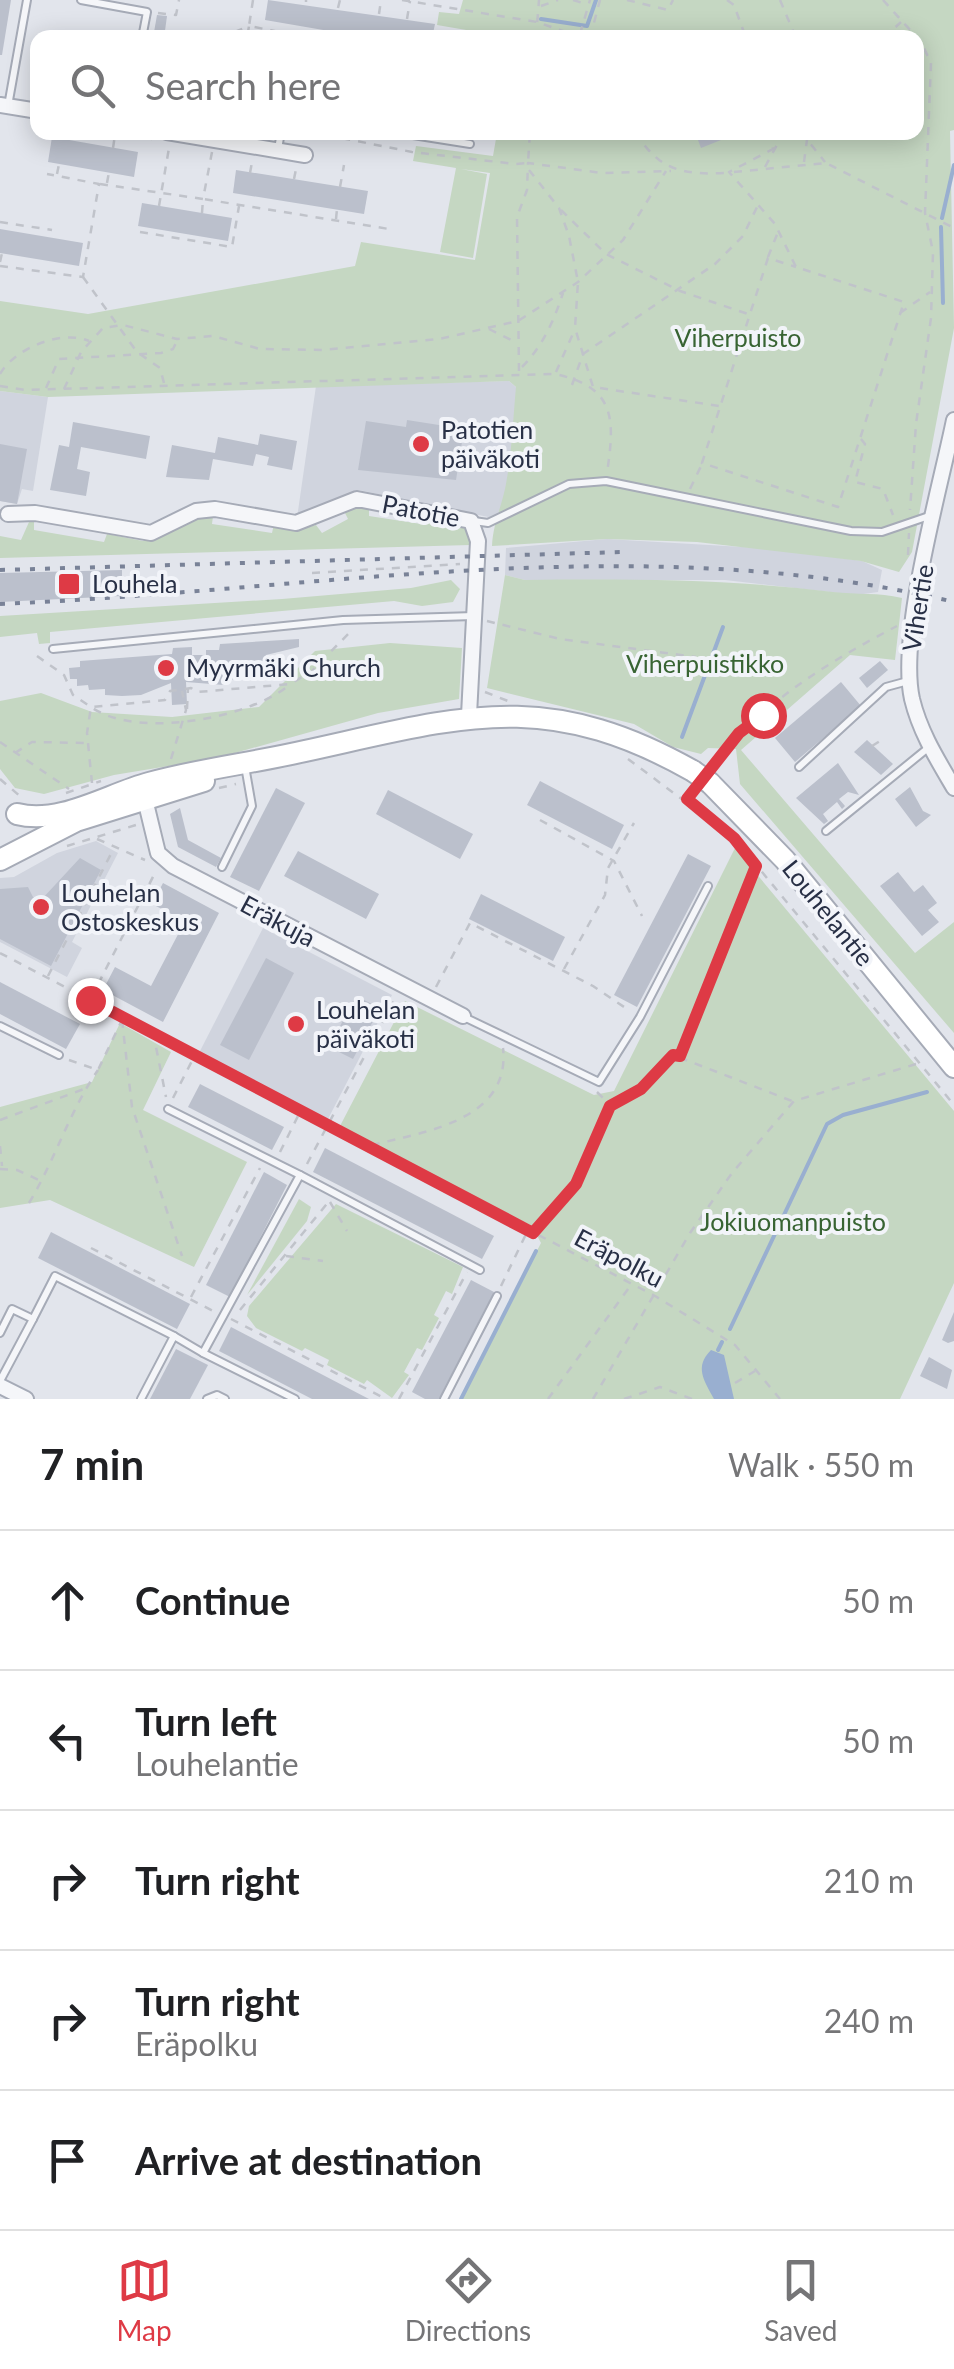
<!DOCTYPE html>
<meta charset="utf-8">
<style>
body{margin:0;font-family:Lato,sans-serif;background:#f2f2f2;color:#202124}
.stop{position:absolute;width:30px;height:30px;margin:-22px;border:8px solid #de3a45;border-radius:50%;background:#fff}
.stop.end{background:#de3a45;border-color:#fff;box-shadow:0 2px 10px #0008}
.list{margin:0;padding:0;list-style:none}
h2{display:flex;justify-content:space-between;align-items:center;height:130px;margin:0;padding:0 40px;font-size:42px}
h2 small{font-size:32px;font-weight:400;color:#757577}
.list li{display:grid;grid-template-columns:65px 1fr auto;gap:30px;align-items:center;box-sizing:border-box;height:140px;padding:0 40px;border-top:2px solid #e0e0e0}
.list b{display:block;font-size:38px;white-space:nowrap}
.list p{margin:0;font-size:32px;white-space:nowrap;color:#757577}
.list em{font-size:32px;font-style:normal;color:#757577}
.icon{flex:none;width:55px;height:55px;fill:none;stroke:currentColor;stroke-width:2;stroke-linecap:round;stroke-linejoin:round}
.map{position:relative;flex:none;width:954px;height:1399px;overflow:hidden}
.search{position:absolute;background:#fff;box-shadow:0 5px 25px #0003;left:30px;right:30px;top:30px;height:110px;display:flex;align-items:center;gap:25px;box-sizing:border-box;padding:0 35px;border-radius:20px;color:#757577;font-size:38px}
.sheet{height:830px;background:#fff}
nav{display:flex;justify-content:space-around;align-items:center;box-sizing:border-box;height:140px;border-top:2px solid #e0e0e0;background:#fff;font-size:28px;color:#757577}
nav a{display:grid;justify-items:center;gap:5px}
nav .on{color:#de3a45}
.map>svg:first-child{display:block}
.built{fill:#d0d4de}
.green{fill:#c5d7c2}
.water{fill:#99afd0}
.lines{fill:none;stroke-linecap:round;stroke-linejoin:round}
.stream{stroke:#99afd0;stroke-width:4}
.building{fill:#bbc0cc}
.service-casing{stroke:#a6abb7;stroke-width:10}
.minor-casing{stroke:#a6abb7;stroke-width:18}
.secondary-casing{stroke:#a6abb7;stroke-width:24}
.path{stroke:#c0c3ca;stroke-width:2.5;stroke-dasharray:8 8;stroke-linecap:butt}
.service{stroke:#f5f6f9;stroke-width:6}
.minor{stroke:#f5f6f9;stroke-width:14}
.secondary{stroke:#fff;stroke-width:20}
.rail{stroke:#798297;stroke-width:4;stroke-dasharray:5 10;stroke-linecap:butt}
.secondary-bridge-casing{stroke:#a6abb7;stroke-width:24;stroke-linecap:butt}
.secondary-bridge{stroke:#fff;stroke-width:20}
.route{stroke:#de3a45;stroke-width:12}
.poi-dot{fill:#de3a45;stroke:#f2f4f9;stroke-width:4}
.labels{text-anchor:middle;stroke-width:8;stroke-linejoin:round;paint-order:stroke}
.park-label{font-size:25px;fill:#386433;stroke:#f2f4f9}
.poi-label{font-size:25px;fill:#283046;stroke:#f2f4f9;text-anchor:start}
.street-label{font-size:25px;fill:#283046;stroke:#f2f4f9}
</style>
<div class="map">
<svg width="954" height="1399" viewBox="0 0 954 1399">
<rect width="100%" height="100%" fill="#e2e5ec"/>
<g class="built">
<path d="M 509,381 L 518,389 L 540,468 L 493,518 L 359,490 L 297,518 L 316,386 Z"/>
<path d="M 0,391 L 48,397 L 33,491 L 22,489 L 17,504 L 0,501 Z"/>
<path d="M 607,539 L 776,549 L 862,561 L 882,570 L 878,592 L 856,595 L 725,580 L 525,580 L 505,575 L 506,548 Z"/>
<path d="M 96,841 L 118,853 L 72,942 L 82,948 L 67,977 L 0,942 L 0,878 L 14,877 L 57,853 Z"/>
<path d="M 263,928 L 392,995 L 328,1119 L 199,1053 Z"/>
</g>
<g class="green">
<path d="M 463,0 L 954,0 L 954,130 L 950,131 L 954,328 L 912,552 L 899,572 L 861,561 L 697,542 L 607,539 L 492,546 C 493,523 502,506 506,484 C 512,452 513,419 516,387 L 509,381 L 48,397 L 0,391 L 0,301 L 88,314 L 355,266 L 361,242 L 475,260 L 490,173 L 461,169 L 487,174 L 473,258 L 440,252 L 456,168 L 413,161 L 416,146 L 493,156 L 497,133 L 916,132 L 916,38 L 513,38 L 437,25 L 439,12 L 459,14 Z"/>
<path d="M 354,505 L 369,506 L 369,516 L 421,524 L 429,517 L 465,524 L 470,530 L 470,545 L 0,558 L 0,536 L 21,540 L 29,522 L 34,521 L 34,530 L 104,542 L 107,534 L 143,541 L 204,516 L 213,516 L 212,524 L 272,533 L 274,524 L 302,529 L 316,525 L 322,533 L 348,519 L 344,511 Z"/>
<path d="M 505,575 L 525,580 C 628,579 730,579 833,592 C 857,595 878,592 902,598 L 895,660 L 850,655 L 741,750 L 915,953 L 954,922 L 954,1033 L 740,784 L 736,749 L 708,748 L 701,754 L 673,747 L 634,724 L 487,688 Z"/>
<path d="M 451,580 L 460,589 L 453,602 L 422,606 L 394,601 L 50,632 L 50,643 L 39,644 L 37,633 L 0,637 L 0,616 L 282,599 L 411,588 Z"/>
<path d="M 390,643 L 462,648 L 459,699 L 378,713 L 217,758 L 114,775 L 44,794 L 15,788 L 0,769 L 0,701 L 41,693 L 92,712 L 172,717 L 259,707 L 315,651 Z"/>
<path d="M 735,848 L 954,1111 L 954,1283 L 900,1399 L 460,1399 L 541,1243 L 532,1226 L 340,1126 L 405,1001 L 594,1095 L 614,1091 Z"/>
<path d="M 120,1023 L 171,1052 L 143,1110 L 247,1162 L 194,1267 L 50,1200 L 0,1208 L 0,1107 L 92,1082 Z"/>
<path d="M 299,1199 L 311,1207 L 307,1221 L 247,1295 Z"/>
<path d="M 336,1204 L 463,1267 L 452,1294 L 446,1291 L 434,1315 L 439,1318 L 422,1350 L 417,1348 L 404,1372 L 409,1375 L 392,1398 L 367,1380 L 364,1384 L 327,1365 L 329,1360 L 305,1348 L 302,1351 L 256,1328 L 247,1316 L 249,1306 Z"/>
</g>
<path class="water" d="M 711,1350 L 724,1355 L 734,1399 L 714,1399 C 704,1380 694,1367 711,1350 Z"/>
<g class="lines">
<g class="stream">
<path d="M 541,19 L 587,26 L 596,0"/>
<path d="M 942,218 L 954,165"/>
<path d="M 941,227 L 943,303"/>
<path d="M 682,737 L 723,627"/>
<path d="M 730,1329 L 827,1124 L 843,1115 L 927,1092"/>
<path d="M 718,1350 L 722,1342"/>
<path d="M 461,1399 L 536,1251"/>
</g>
</g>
<g class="building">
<path d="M 0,0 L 11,0 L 2,55 L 0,55 Z"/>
<path d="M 268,0 L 435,24 L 432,38 L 370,38 L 265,20 Z"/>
<path d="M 157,15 L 167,16 L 164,38 L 153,38 Z"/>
<path d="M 695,132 L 724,132 L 726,138 L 701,148 Z"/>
<path d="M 52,137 L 138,152 L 134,177 L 48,162 Z"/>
<path d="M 236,170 L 368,191 L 364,214 L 233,193 Z"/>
<path d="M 142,203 L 232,218 L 228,241 L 138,226 Z"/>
<path d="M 0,229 L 83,243 L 79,266 L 0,253 Z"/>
<path d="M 407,420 L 458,428 L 459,422 L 465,423 L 456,480 L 358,470 L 366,421 L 406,427 Z"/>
<path d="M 73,422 L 150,436 L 146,459 L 81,447 L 77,469 L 90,472 L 86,496 L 50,490 L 59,445 L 69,447 Z"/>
<path d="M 260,434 L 297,441 L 292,470 L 267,465 L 269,457 L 256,454 L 253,466 L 213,459 L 209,480 L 166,477 L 172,445 L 215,453 L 218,437 L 258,445 Z"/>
<path d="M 0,444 L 27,449 L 17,504 L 0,501 Z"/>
<path d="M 122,570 L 122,596 L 0,602 L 0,573 Z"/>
<path d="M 299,639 L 299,647 L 266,655 L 267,665 L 258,665 L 258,672 L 241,673 L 241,679 L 224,680 L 224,685 L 186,682 L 187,704 L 172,705 L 171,683 L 141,695 L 122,696 L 105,695 L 105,689 L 89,690 L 88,685 L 77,686 L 77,679 L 70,679 L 69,668 L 80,667 L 80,661 L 172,654 L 173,648 L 192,647 L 192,655 L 206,655 L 206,650 L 219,650 L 220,644 Z"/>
<path d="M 880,661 L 888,670 L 867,688 L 859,678 Z"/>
<path d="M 841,682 L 861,706 L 795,762 L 775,738 Z"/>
<path d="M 867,740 L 893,764 L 881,775 L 854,752 Z"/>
<path d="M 838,763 L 859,795 L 848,792 L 839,799 L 845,806 L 842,809 L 837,802 L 823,814 L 828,821 L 824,824 L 796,798 Z"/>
<path d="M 540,781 L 624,825 L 612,849 L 527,805 Z"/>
<path d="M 910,787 L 923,811 L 931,815 L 916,827 L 895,799 Z"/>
<path d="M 276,788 L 305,803 L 259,891 L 230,877 Z"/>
<path d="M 388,790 L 473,834 L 460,859 L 376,814 Z"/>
<path d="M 180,808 L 188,840 L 221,858 L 216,867 L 178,847 L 170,814 Z"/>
<path d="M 298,851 L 379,894 L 366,919 L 284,876 Z"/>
<path d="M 688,854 L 711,866 L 637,1007 L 614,995 Z"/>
<path d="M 80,858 L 101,870 L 51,966 L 0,939 L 0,889 L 28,887 L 33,897 L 42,899 Z"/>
<path d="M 898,872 L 914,892 L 923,885 L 937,903 L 928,910 L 939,922 L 922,936 L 880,886 Z"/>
<path d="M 163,883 L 219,913 L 163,1022 L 103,990 L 115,967 L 151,986 L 185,921 L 152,904 Z"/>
<path d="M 481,894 L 565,937 L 553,961 L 469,919 Z"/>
<path d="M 266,958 L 294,973 L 249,1060 L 220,1045 Z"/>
<path d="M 0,982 L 80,1024 L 66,1049 L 0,1014 Z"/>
<path d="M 356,996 L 380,1008 L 353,1059 L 329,1047 Z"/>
<path d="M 200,1084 L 284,1127 L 272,1150 L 188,1107 Z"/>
<path d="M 325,1148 L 494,1236 L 482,1259 L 313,1172 Z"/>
<path d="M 264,1172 L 287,1185 L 230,1297 L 206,1285 Z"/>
<path d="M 51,1232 L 190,1304 L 177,1329 L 38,1258 Z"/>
<path d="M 471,1280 L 494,1292 L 439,1399 L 425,1399 L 412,1392 Z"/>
<path d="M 954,1312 L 954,1341 L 948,1343 L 942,1340 Z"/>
<path d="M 231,1327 L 369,1399 L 312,1399 L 219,1351 Z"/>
<path d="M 176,1349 L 208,1365 L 190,1399 L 150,1399 Z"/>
<path d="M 929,1357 L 952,1370 L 947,1389 L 920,1376 Z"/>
</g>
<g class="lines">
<g class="service-casing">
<g id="service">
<path d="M 81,0 L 147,12 L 142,38"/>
<path d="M 296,38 L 313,38"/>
<path d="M 8,106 L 27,0"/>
<path d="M 394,132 L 470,144"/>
<path d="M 278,149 L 281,132"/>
<path d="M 474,521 L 488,523 L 569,484 L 606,481 L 851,531 L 882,532 L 929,516"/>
<path d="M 53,649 L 343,620 L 474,616"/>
<path d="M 799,767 L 886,687 L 908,681"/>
<path d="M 826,831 L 928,748"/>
<path d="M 222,867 L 252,806 L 245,766"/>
<path d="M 464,1017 L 599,1082 L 640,1017 L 708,886"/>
<path d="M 0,1026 L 59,1055"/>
<path d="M 168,1109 L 300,1175"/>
<path d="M 0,1333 L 12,1309 L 33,1319 L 55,1276 L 174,1336"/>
<path d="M 203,1353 L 295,1399"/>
<path d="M 0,1381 L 33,1319"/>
<path d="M 141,1399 L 174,1336 L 203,1353 L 300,1175 L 480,1270"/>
<path d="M 207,1399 L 217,1395 L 225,1399"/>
<path d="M 444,1399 L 497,1296"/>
</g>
</g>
<g class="minor-casing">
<g id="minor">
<path d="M 0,105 L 38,111"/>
<path d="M 167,132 L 305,155"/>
<path d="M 954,420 C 940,489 898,635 912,699 C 920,732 937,759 954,788"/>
<path d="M 8,514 L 35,513 L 151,533 L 196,511 L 215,509 L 296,523 L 357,499 L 471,521 L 478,541 L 469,715"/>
<path d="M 143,791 L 158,853 L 173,866 L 463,1016"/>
<path d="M 0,1386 L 26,1399"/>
</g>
</g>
<g class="secondary-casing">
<g id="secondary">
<path d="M 710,783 L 785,860 L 954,1067"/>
<path d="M 17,814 C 60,825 108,794 149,783 C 199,769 253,763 305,751 C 461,717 544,687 693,771"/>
<path d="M 0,860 L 76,821 L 204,781"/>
</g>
</g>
<g class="path">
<path d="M 253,0 L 249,26 L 285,33"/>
<path d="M 402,0 L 537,22 L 583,38"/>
<path d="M 573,0 L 586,4"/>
<path d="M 627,0 L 668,10 L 673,0"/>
<path d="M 727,0 L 734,5 L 746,38"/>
<path d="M 780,0 L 796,38"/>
<path d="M 883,0 L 921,42 L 931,63 L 925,213 L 933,252 L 931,318 L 916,424 L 910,510"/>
<path d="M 306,2 L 306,0"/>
<path d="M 541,6 L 558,0"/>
<path d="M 338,8 L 340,0"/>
<path d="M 158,13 L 176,15 L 179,0"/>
<path d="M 379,14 L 381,0"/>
<path d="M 407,19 L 410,1"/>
<path d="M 580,34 L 590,0"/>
<path d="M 220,38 L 249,26 L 247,38"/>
<path d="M 333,38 L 334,31"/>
<path d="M 536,38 L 539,0"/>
<path d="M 590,38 L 600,0"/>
<path d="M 884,38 L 901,22"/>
<path d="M 114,132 L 152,139"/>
<path d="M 311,132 L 412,152 L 515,164 L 528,163 L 530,132"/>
<path d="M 636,132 C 658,171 684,175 726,173"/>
<path d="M 768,132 L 773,149 L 729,172 L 775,224 L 796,267 L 904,302 L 838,507 L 702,463 L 768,258 L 796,267"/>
<path d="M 801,132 L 825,162"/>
<path d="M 63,139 L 64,132"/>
<path d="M 113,148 L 115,135"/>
<path d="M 804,162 L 808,132"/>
<path d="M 765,167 L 784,132"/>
<path d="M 529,170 L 559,208 L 569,236 L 578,282 L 575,328 L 593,387 L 719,406"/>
<path d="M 734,172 L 826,163 L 954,228"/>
<path d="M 250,173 L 252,162"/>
<path d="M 57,174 L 59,164"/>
<path d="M 294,179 L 296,169"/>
<path d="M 107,183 L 109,172"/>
<path d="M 100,184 L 203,199 L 212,152"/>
<path d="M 340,187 L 344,165"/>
<path d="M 159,206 L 169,148"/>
<path d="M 561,210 L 606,254 L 680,291 L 748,314"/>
<path d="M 202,213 L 203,199 L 389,229"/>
<path d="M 336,219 L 337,209"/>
<path d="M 0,222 L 52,230"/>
<path d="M 140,232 L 232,247 L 239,206"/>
<path d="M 768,257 L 778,232"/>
<path d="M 0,262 L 2,253"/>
<path d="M 0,266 L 83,277 L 99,184 L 47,174"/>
<path d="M 83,277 L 137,352 L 160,368 L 164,383"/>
<path d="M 900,313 L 930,292"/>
<path d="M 489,329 L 517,343"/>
<path d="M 522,367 C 542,347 554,321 563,293"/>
<path d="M 519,371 L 517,217 L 527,190 L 528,163 L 602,173 L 671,171"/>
<path d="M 556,372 L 575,329"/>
<path d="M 0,374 C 14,349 61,329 89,341"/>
<path d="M 572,385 L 583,354 L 715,264 L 743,236 L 758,205"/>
<path d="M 0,386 L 26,390 L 555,374 C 616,387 615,419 607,473"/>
<path d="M 46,388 L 59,359 L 161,353 L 173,349 L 177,341"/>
<path d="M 64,389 L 81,352 L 103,328 L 123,325 L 177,339 L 213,336 L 260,349 L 323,350 L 439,339 L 518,321 L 578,282 L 623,240 L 666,171"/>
<path d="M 861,439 L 865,444 L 855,482 L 883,489 L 893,515"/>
<path d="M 690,489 L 702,464"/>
<path d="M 908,555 L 909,533"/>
<path d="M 312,573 L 460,564"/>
<path d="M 487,621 L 560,639 L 696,657"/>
<path d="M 37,656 L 64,675 L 73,695 L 91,707 L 165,700 L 170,691 L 191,688 L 198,692 L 290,684 L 312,671 L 350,632"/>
<path d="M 485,692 L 508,701"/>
<path d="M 187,709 L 188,688"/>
<path d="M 0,742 L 69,789"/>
<path d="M 872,746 L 880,741"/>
<path d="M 15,753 L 32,742 L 87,743"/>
<path d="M 171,759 L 186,710 L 182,691"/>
<path d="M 628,759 L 734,838 L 954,1105"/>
<path d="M 714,764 C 761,703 830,661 897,626"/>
<path d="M 0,779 L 21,797"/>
<path d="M 92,783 L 87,733 L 91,707 C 136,739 245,719 287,687"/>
<path d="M 219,788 L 236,784"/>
<path d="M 66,793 L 101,781"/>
<path d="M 540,820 L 614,861 L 642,916"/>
<path d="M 97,839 L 145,860"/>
<path d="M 67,846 L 136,825"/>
<path d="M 0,953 L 655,1296 L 735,1345 L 780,1399"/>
<path d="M 564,969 L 605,895 L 608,868 L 634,823"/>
<path d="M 48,976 L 114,848"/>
<path d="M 436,987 L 470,923 L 593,986 L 630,1011"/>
<path d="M 91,998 L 156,871"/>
<path d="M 122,1020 L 132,1107 L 182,1256"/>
<path d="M 153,1032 L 166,1097"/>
<path d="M 680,1055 L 756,867"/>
<path d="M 69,1060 L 98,1070 L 122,1020"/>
<path d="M 597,1092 L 609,1104"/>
<path d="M 173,1098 L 194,1057"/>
<path d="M 0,1120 L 84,1089"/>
<path d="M 372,1145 C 425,1132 511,1120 503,1048"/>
<path d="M 0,1146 L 2,1166"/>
<path d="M 280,1152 L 301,1110"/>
<path d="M 307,1164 L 395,999"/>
<path d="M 0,1169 L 17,1170 L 41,1181"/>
<path d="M 330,1202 L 347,1231"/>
<path d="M 29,1203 C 55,1160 69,1112 98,1070"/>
<path d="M 533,1233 L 576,1184 L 609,1106 L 641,1089 L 673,1055 L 792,1101"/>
<path d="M 91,1248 L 215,1312"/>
<path d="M 286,1256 L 323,1261"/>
<path d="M 501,1286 L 528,1230"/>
<path d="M 191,1297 L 260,1168"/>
<path d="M 240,1310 L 330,1200"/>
<path d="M 231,1319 L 386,1399"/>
<path d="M 735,1383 L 755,1371"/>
<path d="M 399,1399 L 467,1272"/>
<path d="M 548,1399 L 631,1285"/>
<path d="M 593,1399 L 690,1233 L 732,1173 L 794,1101 L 916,1064"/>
<path d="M 624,1399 L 660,1387 L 692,1399"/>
</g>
<use href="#service" class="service"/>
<use href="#minor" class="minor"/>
<use href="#secondary" class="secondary"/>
<g class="rail">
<path d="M 0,570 L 622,552"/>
<path d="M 0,604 C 316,591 641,527 954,602"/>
</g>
<g class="secondary-bridge-casing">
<path id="secondary-bridge" d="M 693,771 L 710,783"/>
</g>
<use href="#secondary-bridge" class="secondary-bridge"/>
</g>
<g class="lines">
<path class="route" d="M 90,1000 L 533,1233 L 576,1184 L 610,1106 L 641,1089 L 673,1055 L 680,1056 L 756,866 L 734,838 L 687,799 L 739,733 L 763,715"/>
</g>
<g class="poi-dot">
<circle cx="421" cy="444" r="10"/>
<rect x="57" y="572" width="24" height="24" rx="5"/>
<circle cx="166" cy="668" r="10"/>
<circle cx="41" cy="907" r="10"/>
<circle cx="296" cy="1024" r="10"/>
</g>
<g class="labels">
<g class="park-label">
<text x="738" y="347">Viherpuisto</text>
<text x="705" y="673">Viherpuistikko</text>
<text x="793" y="1231">Jokiuomanpuisto</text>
</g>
<g class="poi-label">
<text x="441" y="439">Patotien<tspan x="441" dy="29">päiväkoti</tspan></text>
<text x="92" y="593">Louhela</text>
<text x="186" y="677">Myyrmäki Church</text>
<text x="61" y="902">Louhelan<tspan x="61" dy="29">Ostoskeskus</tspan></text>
<text x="316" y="1019">Louhelan<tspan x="316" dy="29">päiväkoti</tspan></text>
</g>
<g class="street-label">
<text transform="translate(421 511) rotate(11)" y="9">Patotie</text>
<text transform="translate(918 608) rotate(-81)" y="9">Vihertie</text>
<text transform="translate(828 913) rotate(51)" y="9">Louhelantie</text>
<text transform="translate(278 921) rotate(28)" y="9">Eräkuja</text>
<text transform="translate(619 1258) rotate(28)" y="9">Eräpolku</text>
</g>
</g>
</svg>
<div class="stop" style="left:763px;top:715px"></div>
<div class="stop end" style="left:90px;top:1000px"></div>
<div class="search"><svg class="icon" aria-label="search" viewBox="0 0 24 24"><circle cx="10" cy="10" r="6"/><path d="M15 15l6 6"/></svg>Search here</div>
</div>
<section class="sheet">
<h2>7 min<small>Walk · 550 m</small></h2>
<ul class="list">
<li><svg class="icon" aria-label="ahead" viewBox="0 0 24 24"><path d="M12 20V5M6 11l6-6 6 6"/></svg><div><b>Continue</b></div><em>50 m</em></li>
<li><svg class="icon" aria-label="left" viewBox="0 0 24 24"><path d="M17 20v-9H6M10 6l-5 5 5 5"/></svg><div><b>Turn left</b><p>Louhelantie</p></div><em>50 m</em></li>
<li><svg class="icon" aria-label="right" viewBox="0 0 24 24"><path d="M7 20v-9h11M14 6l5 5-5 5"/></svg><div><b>Turn right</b></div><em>210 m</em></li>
<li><svg class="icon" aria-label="right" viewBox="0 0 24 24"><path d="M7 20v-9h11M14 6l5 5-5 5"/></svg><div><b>Turn right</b><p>Eräpolku</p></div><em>240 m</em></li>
<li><svg class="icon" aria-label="arrive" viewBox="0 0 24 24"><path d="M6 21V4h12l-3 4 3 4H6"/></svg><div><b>Arrive at destination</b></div></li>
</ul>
</section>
<nav>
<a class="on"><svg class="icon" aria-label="map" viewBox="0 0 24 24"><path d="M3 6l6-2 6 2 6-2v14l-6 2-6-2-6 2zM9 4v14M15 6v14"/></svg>Map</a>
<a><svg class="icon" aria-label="directions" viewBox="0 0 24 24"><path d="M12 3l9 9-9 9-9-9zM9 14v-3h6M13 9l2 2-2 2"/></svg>Directions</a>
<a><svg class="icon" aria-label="saved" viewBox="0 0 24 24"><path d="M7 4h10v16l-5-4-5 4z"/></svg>Saved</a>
</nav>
